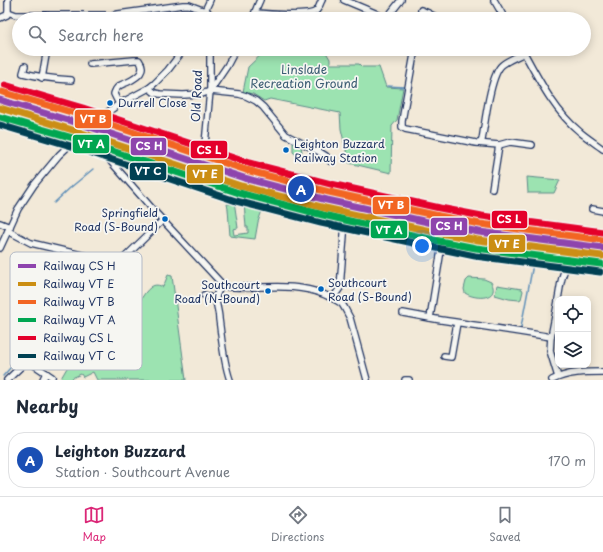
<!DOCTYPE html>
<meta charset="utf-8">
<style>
body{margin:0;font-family:"Playpen Sans",sans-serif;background:#f2f2f3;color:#1f2937}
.controls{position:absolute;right:12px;bottom:12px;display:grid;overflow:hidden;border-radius:8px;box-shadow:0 2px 10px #0003}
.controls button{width:36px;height:36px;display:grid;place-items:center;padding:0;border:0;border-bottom:1px solid #e0e1e3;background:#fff;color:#1f2937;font:20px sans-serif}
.you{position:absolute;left:422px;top:246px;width:14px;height:14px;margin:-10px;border:3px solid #fff;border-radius:50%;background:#1a73e8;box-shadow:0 0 0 6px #1a73e833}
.badge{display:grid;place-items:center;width:26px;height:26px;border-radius:50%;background:#db2777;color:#fff;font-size:13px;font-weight:700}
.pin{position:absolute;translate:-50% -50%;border:2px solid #fff;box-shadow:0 1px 4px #0006}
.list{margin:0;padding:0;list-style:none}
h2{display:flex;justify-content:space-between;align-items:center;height:52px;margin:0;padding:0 16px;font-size:17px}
h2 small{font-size:13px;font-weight:400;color:#747a83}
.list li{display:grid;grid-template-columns:26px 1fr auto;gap:12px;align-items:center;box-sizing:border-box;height:56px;margin:0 8px 8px;padding:0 8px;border:1px solid #e0e1e3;border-radius:16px}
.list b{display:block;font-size:15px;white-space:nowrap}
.list p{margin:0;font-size:13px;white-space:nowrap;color:#747a83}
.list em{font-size:13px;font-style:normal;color:#747a83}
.icon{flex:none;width:22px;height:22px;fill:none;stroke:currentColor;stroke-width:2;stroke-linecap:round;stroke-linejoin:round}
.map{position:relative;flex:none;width:603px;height:380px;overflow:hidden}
.search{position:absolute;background:#fff;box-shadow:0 2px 10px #0003;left:12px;right:12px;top:12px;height:44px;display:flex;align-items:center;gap:10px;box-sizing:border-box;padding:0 14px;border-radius:22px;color:#747a83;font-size:15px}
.sheet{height:116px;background:#fff}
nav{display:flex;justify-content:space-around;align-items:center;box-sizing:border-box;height:56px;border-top:1px solid #e0e1e3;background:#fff;font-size:11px;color:#747a83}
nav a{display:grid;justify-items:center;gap:2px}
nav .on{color:#db2777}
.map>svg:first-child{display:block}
.green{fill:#9ce3b1;stroke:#5c8988}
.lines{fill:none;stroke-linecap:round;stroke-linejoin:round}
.stream{stroke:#6391b9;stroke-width:1.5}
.minor-casing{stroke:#1b2f5e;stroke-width:8}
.minor{stroke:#f6f6f2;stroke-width:5.5}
.rail-1-casing{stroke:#f6f6f2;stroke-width:10}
.rail-2-casing{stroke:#f6f6f2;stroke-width:10}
.rail-3-casing{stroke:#f6f6f2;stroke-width:10}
.rail-4-casing{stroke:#f6f6f2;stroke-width:10}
.rail-5-casing{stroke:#f6f6f2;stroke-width:10}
.rail-6-casing{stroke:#f6f6f2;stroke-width:10}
.rail-1{stroke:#8e44ad;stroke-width:7}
.rail-2{stroke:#cb8e13;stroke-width:7}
.rail-3{stroke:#f26522;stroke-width:7}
.rail-4{stroke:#00a651;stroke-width:7}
.rail-5{stroke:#e4002b;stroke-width:7}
.rail-6{stroke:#004153;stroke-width:7}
.bus-dot{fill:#0065bd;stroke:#f6f6f2;stroke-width:1.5}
.labels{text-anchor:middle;stroke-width:3.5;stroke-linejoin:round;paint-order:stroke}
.bus-label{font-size:11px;fill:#1b2f5e;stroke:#f6f6f2;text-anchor:start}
.park-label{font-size:12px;fill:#3b5c73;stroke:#f6f6f2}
.street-label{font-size:12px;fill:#1b2f5e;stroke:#f6f6f2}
.key{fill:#f6f6f2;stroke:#b4bac6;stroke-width:1}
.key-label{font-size:11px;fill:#1b2f5e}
.line-badge{stroke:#f6f6f2;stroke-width:1.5}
.badge-label{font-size:11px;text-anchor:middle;font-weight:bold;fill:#fff}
</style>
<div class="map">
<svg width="603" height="380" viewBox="0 0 603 380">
<rect width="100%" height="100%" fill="#f2e9d8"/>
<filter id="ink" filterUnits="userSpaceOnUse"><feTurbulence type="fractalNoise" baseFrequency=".025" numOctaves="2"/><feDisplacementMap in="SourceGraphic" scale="8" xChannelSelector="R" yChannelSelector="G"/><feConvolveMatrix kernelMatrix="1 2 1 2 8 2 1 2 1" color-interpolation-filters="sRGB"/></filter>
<g filter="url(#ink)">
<g class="green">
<path d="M 267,49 L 324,49 L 330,59 L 330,64 L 359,64 L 362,67 L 379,67 L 386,87 L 403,88 L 397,120 L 392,126 L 391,173 L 349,163 L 341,129 L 340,113 L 270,99 L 264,101 L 253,94 L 243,92 L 248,67 Z"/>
<path d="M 293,141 L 301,146 L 302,152 L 296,155 L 293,152 Z"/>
<path d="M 527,177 L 560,180 L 554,193 L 528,193 Z"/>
<path d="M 250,199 L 265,202 L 258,222 L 255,239 L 230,236 L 228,209 L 227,204 L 232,204 L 233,201 L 234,201 L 238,228 L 233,229 L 234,235 L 248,233 L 248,227 L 246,227 L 244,203 L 249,203 Z"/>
<path d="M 168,275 L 172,276 L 186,380 L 97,380 L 93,372 L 83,377 L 81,374 L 72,378 L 73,380 L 60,380 L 87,333 L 93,336 L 104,314 L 128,325 C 134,314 141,294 151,287 C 155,284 159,285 163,287 Z"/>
<path d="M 469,278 L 484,279 L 491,282 C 501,300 475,300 465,293 L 464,289 L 466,281 Z"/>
<path d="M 497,285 L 522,289 L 523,291 L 521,299 L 519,300 L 509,299 L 495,295 Z"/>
</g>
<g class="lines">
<g class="stream">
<path d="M 387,86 L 405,87"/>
<path d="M 54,203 L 70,188 L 93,169"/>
<path d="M 42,288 L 44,273"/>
<path d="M 521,327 L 535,254"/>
<path d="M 3,376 L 35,340 L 38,313"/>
</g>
<g class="minor-casing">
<g id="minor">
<path d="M 344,0 L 375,13 L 386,19"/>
<path d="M 494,0 L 505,19"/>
<path d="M 205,10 C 209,12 211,14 211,19"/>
<path d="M 421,10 L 428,13"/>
<path d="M 8,12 L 16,15 L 111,15 L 183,5 L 189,5 L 205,11"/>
<path d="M 8,12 L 8,0"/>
<path d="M 256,13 C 266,14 310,17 316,11 C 319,9 320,3 322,0"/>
<path d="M 0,18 L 7,15 L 8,12"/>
<path d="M 201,19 L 210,0"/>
<path d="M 252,19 C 255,13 257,6 260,0"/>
<path d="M 386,19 L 401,0"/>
<path d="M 425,19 L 428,13 L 440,19"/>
<path d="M 415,49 L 402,121 L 402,127 L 405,129 L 476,143 L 499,145 L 510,142 L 532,145"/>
<path d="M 522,49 C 538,78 554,111 580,132 C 587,138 595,143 603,149"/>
<path d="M 90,64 L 134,60 L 139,60 C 147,71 138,77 128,82 C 124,84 120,84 117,88 C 115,90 115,91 114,94 L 119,104"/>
<path d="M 25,66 L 23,73 C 39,77 54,79 71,80"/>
<path d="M 42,78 L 47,49"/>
<path d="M 149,88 L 155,93 L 160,94 L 183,95 L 202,94 L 210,91 L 239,94 L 246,96 L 256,101 L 263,107 L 286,135 L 318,151 L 326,156 L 330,161"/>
<path d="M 210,91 L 227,66 L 236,49"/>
<path d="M 84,131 L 156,213 L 222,284 L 228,287 L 233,287 C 263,289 293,282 323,294 C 329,297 336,299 342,304 C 345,308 347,313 350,318 L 367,380"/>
<path d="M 480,143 L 482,140 C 485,124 490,75 502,65 C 508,60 517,57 524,53"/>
<path d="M 205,144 L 210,91 L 210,49"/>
<path d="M 492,189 L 499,145"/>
<path d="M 286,206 L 345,222 L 340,288 L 333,298"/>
<path d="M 592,209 L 603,211"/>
<path d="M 0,223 L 10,227"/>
<path d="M 8,231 L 31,243 L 115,263 L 119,262 L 122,260 L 163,220"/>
<path d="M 0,248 L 18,209 L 34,185 L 59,155 L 94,122 L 119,104 L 149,88 L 155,83 L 168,70 L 184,49"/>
<path d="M 528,256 L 447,243 L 442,244 L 430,318 C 470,325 511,330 551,337"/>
<path d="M 222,284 C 220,289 216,293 216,298 C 216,305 219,312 219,319 C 222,340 223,360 230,380"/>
<path d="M 204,295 L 214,299 L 216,299"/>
<path d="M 558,299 C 561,285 561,260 580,261 C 588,261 596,263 603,264"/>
<path d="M 558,301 L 551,337 L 550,351 L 558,377"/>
<path d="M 33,307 L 85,319"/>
<path d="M 403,313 L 430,318"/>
<path d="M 444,356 L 451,357 L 457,323"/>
<path d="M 28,360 L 34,365 L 52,377"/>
<path d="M 43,379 L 46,373"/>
<path d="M 7,380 L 28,360 L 35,351 L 39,341 L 40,324 L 44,309"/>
<path d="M 405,380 L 409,380"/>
<path d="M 552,380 C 568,372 585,372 603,372"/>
</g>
</g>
<use href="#minor" class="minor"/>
<g class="rail-1-casing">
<path id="rail-1" d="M 0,100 L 78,123 L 244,178 L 327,200 L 437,224 L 479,232 L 603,248"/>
</g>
<g class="rail-2-casing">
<path id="rail-2" d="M 0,108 L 76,131 L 241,186 L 325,208 L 435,232 L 478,240 L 602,256"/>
</g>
<g class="rail-3-casing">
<path id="rail-3" d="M 2,92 L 81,115 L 246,170 L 329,192 L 439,216 L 480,224 L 603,240"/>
</g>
<g class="rail-4-casing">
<path id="rail-4" d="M 0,117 L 73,138 L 239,193 L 323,215 L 434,240 L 476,248 L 601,264"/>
</g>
<g class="rail-5-casing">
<path id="rail-5" d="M 5,85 L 83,108 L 249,163 L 331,184 L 440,208 L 482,216 L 603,232"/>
</g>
<g class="rail-6-casing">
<path id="rail-6" d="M 0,125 L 71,146 L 236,201 L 321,223 L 432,247 L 475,256 L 600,272"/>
</g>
<use href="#rail-1" class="rail-1"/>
<use href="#rail-2" class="rail-2"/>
<use href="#rail-3" class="rail-3"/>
<use href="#rail-4" class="rail-4"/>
<use href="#rail-5" class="rail-5"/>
<use href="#rail-6" class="rail-6"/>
</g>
</g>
<g class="bus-dot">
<circle cx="110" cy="103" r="3.5"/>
<circle cx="286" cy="150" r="3.5"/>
<circle cx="165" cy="219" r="3.5"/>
<circle cx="321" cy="289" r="3.5"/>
<circle cx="268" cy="291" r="3.5"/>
</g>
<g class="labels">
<g class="bus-label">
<text x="118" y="107">Durrell Close</text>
<text x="294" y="148">Leighton Buzzard<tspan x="294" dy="14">Railway Station</tspan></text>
<text x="158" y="217" text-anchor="end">Springfield<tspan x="158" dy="14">Road (S-Bound)</tspan></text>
<text x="328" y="287">Southcourt<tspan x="328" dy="14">Road (S-Bound)</tspan></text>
<text x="260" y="289" text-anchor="end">Southcourt<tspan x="260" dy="14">Road (N-Bound)</tspan></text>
</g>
<g class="park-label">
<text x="304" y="74">Linslade<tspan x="304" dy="14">Recreation Ground</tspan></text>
</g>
<g class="street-label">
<text transform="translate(197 96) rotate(-88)" y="4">Old Road</text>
</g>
</g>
<rect x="10" y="252" width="132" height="118" rx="6" class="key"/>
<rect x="18" y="264" width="18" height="4" fill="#8e44ad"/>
<rect x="18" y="282" width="18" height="4" fill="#cb8e13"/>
<rect x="18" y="300" width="18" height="4" fill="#f26522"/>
<rect x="18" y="318" width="18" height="4" fill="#00a651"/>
<rect x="18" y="336" width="18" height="4" fill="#e4002b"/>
<rect x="18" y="354" width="18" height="4" fill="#004153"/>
<g class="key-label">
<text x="43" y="270">Railway CS H</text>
<text x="43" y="288">Railway VT E</text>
<text x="43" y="306">Railway VT B</text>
<text x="43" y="324">Railway VT A</text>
<text x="43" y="342">Railway CS L</text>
<text x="43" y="360">Railway VT C</text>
</g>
<g class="line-badge">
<rect x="74" y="109" width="38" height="20" rx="4" fill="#f26522"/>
<rect x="72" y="134" width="38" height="20" rx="4" fill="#00a651"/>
<rect x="130" y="137" width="37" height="19" rx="4" fill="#8e44ad"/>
<rect x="190" y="140" width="38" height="19" rx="4" fill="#e4002b"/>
<rect x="129" y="162" width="38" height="19" rx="4" fill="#004153"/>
<rect x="186" y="164" width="38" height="20" rx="4" fill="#cb8e13"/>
<rect x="372" y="196" width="38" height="19" rx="4" fill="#f26522"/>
<rect x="491" y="210" width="37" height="19" rx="4" fill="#e4002b"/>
<rect x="430" y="217" width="38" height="19" rx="4" fill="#8e44ad"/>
<rect x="370" y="220" width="38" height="19" rx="4" fill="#00a651"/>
<rect x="488" y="234" width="38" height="19" rx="4" fill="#cb8e13"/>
</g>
<g class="badge-label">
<text x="93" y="123">VT B</text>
<text x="91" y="148">VT A</text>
<text x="149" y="150">CS H</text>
<text x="209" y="154">CS L</text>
<text x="148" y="175">VT C</text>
<text x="205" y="178">VT E</text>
<text x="391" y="209">VT B</text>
<text x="509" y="223">CS L</text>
<text x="449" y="230">CS H</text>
<text x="389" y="234">VT A</text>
<text x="507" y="248">VT E</text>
</g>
</svg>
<div class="controls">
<button><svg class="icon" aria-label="locate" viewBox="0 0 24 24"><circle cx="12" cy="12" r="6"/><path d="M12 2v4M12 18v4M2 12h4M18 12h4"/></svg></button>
<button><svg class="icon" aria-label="layers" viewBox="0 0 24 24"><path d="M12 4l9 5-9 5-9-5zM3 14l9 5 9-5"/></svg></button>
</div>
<div class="you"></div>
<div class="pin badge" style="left:301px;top:189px;background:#1a4fb4">A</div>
<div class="search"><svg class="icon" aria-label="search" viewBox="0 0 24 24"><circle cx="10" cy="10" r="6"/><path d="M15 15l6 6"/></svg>Search here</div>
</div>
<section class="sheet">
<h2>Nearby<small></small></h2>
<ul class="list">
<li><span class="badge" style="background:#1a4fb4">A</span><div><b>Leighton Buzzard</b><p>Station · Southcourt Avenue</p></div><em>170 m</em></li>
</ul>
</section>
<nav>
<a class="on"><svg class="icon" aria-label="map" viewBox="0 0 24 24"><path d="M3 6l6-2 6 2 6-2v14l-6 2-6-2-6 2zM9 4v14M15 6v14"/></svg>Map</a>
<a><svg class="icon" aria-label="directions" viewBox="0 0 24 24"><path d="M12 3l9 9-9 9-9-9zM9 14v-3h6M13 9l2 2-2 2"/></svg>Directions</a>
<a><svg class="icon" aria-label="saved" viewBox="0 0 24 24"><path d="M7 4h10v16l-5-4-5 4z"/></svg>Saved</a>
</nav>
